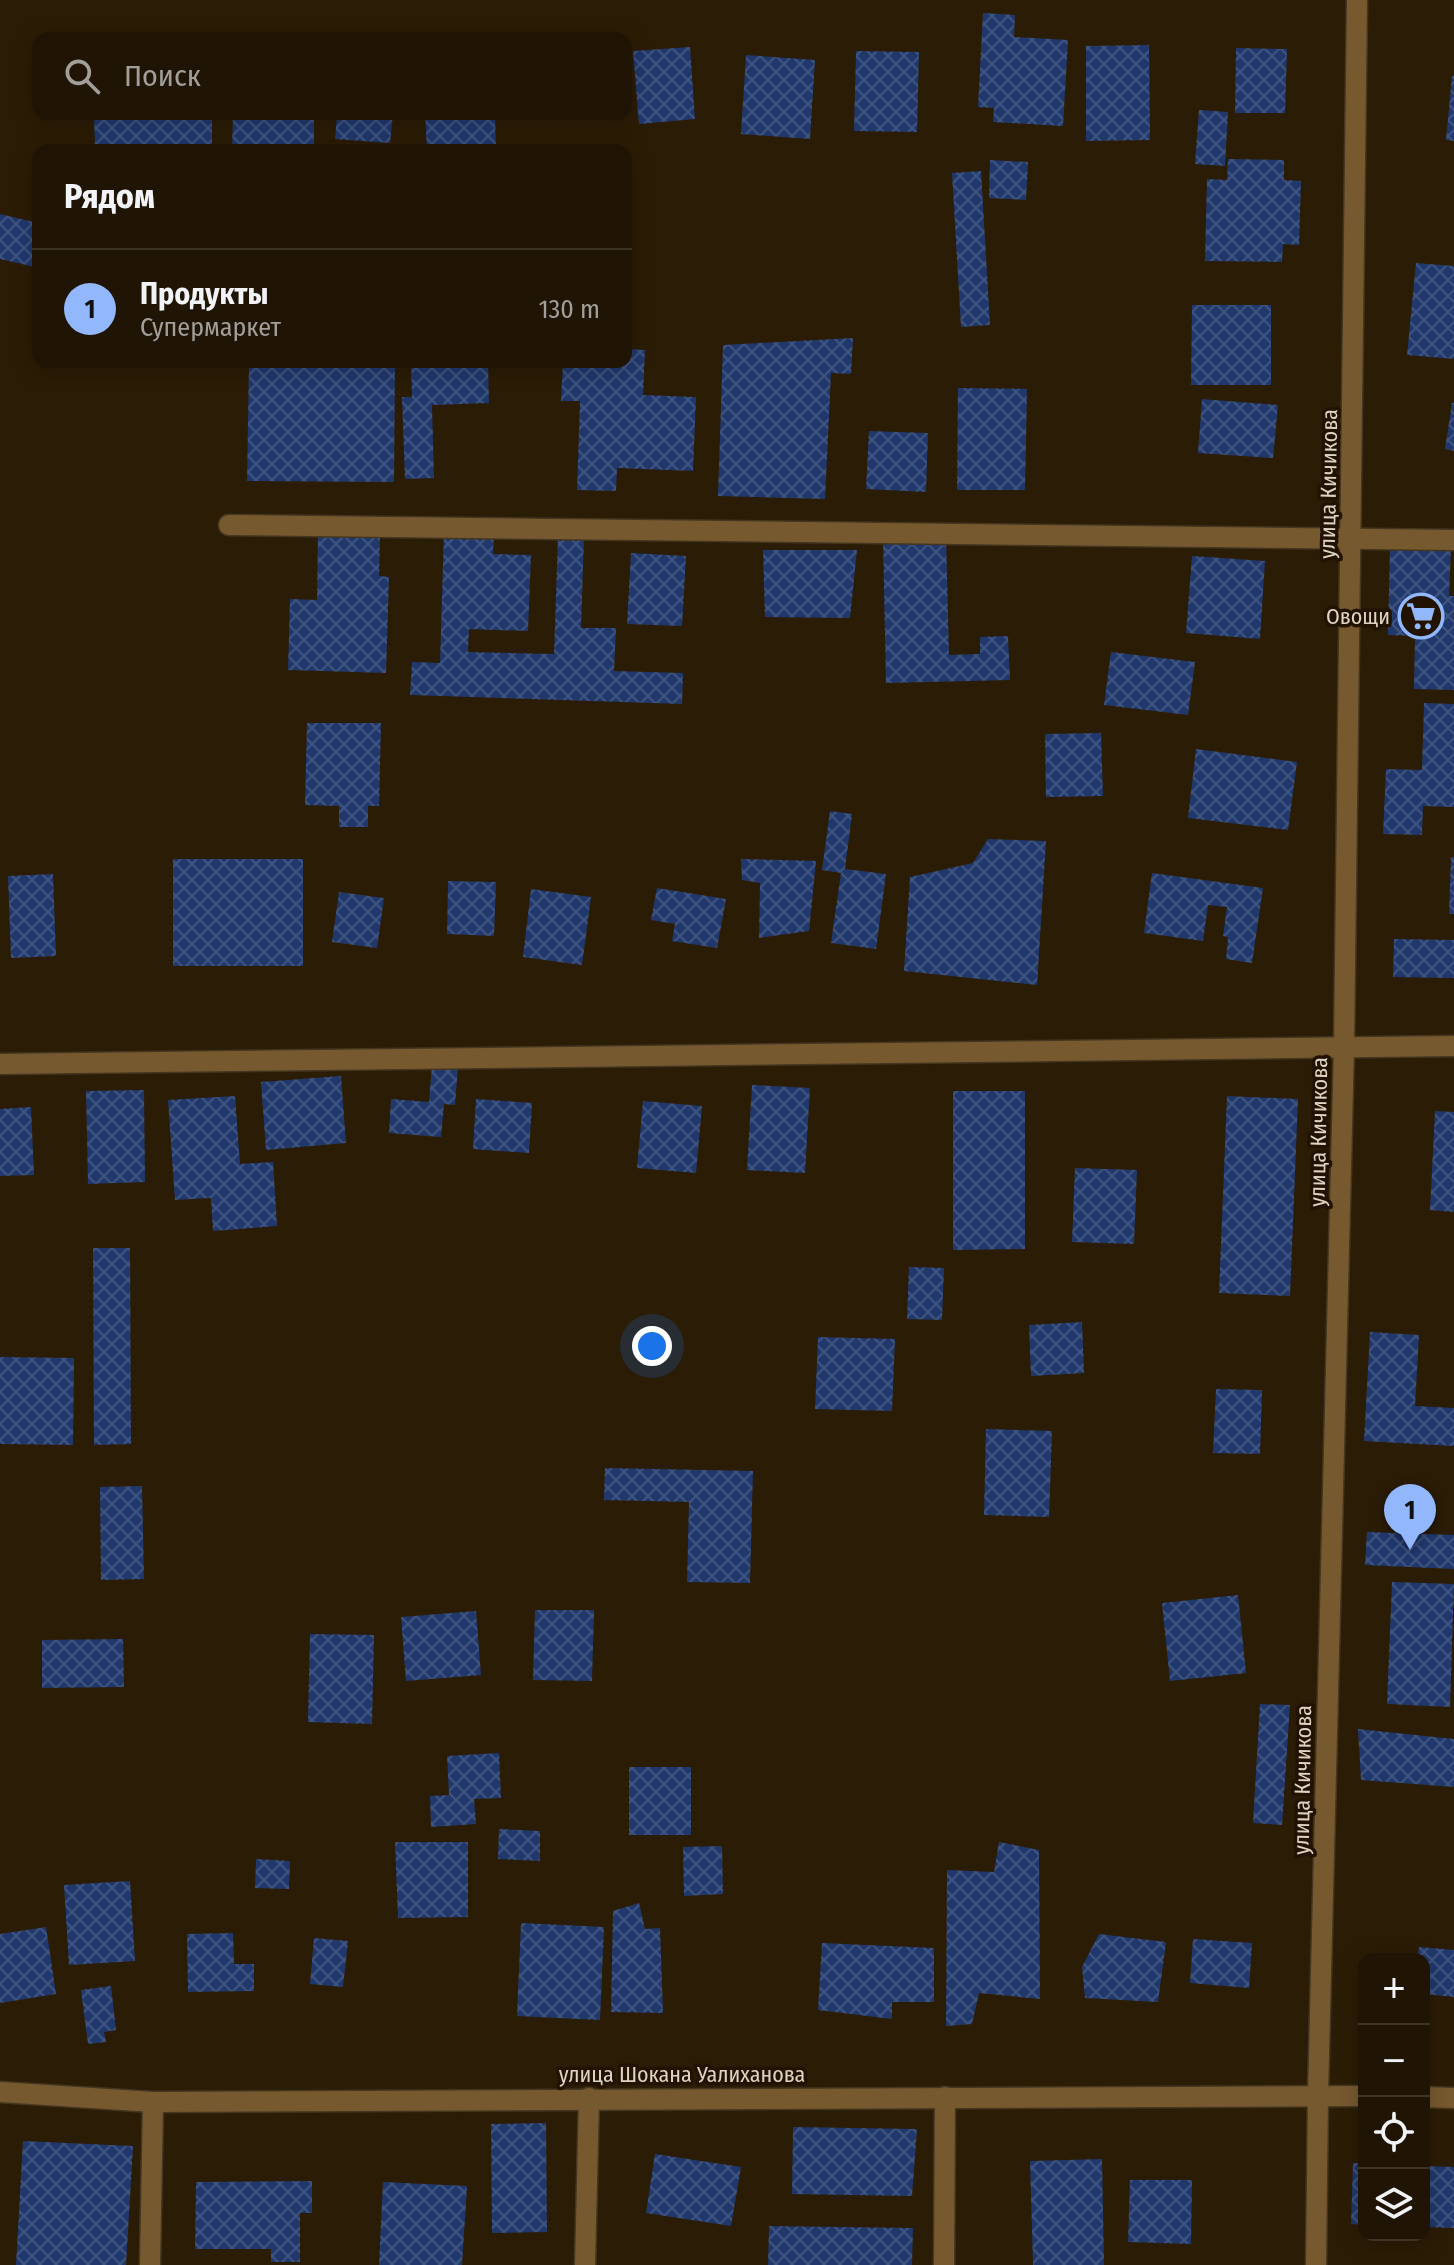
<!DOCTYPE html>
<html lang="ru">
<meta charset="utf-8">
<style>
body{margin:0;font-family:"Fira Sans Condensed",sans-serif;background:#2d2213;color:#f1f3f6}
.controls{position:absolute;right:24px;bottom:24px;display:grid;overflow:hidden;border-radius:16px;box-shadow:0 4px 20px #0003}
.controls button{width:72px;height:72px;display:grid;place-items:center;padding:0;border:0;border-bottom:2px solid #3d3426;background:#201504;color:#f1f3f6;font:40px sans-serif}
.you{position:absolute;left:652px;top:1346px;width:28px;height:28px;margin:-20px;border:6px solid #fff;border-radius:50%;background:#1a73e8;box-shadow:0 0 0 12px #1a73e833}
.badge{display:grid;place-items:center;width:52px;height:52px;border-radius:50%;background:#93b7fd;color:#111;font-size:26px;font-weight:700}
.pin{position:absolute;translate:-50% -66px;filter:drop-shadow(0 2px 4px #0008)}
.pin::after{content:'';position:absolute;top:42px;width:28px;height:24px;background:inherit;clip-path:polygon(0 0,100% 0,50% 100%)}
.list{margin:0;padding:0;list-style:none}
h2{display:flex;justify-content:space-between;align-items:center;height:104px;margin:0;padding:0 32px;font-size:34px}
h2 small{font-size:26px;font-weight:400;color:#a29f9a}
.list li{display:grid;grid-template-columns:52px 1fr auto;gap:24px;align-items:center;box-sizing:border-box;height:120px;padding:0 32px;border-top:2px solid #3d3426}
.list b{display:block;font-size:30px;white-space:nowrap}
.list p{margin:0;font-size:26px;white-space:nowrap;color:#a29f9a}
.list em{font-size:26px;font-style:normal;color:#a29f9a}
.icon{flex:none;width:44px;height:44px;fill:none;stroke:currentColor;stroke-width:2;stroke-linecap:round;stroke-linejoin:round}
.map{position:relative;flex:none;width:1454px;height:2265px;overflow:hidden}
.search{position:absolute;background:#201504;box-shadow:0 4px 20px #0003;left:32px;top:32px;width:600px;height:88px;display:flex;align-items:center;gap:20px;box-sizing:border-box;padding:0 28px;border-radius:16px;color:#a29f9a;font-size:30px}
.panel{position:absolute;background:#201504;box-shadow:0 4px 20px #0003;left:32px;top:144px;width:600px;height:224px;border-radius:16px}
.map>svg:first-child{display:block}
.building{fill:url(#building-cross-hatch)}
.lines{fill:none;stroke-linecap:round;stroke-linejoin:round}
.street-casing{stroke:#443620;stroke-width:23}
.street{stroke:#76592f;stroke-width:20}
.labels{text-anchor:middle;stroke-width:7;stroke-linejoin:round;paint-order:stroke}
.street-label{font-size:22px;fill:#ded4c6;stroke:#221300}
.poi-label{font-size:22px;fill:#ded4c6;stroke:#221300;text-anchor:end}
</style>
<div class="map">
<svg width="1454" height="2265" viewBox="0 0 1454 2265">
<defs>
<pattern id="building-cross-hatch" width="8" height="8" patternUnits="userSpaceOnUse" patternTransform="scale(2)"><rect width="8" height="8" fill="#20386c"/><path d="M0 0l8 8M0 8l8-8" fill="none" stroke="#405480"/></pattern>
</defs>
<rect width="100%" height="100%" fill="#2b1c05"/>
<g class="building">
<path d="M 983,13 L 1015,15 L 1014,37 L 1068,40 L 1063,126 L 993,122 L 994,108 L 978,107 Z"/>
<path d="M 1149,45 L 1150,140 L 1086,141 L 1086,46 Z"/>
<path d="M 690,47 L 695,119 L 639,124 L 633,51 Z"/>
<path d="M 1236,48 L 1287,49 L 1285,113 L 1235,113 Z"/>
<path d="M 856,51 L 919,52 L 917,132 L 854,131 Z"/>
<path d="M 746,55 L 815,60 L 810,139 L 741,134 Z"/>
<path d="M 1452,76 L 1454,76 L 1454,141 L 1446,140 Z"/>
<path d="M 1199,110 L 1228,112 L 1225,166 L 1195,164 Z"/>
<path d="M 94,114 L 212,114 L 212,145 L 187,145 L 187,150 L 95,150 Z"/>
<path d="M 337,114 L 393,114 L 390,143 L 335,139 Z"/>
<path d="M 425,114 L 495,114 L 496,150 L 427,150 Z"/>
<path d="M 233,115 L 314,116 L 314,150 L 232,150 Z"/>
<path d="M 1228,159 L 1284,160 L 1284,180 L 1301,181 L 1299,245 L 1283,244 L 1282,262 L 1205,261 L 1207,179 L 1227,180 Z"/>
<path d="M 990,160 L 1028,162 L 1026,200 L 989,198 Z"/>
<path d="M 981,171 L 990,325 L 961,327 L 952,173 Z"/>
<path d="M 0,214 L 38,223 L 38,256 L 35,267 L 0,259 Z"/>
<path d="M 1416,263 L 1454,266 L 1454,359 L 1407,355 Z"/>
<path d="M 1192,305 L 1271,305 L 1271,385 L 1191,385 Z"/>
<path d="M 853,338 L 851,374 L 831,373 L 825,499 L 718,496 L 723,345 Z"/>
<path d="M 626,349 L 645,350 L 643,395 L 696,397 L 693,471 L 617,468 L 616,491 L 577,490 L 580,401 L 561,401 L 563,362 L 626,362 Z"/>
<path d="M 249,362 L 395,362 L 394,482 L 247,481 Z"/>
<path d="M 411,362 L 488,362 L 489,403 L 432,405 L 434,478 L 405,479 L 402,397 L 412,397 Z"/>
<path d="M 958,388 L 1027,389 L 1025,490 L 957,490 Z"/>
<path d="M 1202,399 L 1278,405 L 1273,458 L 1198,453 Z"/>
<path d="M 1452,403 L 1454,403 L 1454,451 L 1445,449 Z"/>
<path d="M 869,431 L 928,433 L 926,492 L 866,489 Z"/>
<path d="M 444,531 L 494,532 L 493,554 L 531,555 L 528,631 L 469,629 L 468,652 L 554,654 L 558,537 L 584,537 L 581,628 L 616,628 L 614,671 L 683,673 L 682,704 L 410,695 L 412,662 L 440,663 Z"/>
<path d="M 318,534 L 380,536 L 379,576 L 389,577 L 386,673 L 288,670 L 290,599 L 317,600 Z"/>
<path d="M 946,537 L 949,655 L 980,654 L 980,637 L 1008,636 L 1010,680 L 886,683 L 883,539 Z"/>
<path d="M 1390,546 L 1451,547 L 1449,596 L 1454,596 L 1454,690 L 1414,689 L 1415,636 L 1388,635 Z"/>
<path d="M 763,550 L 857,550 L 850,618 L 765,617 Z"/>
<path d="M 631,553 L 686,556 L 682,626 L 627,624 Z"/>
<path d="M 1192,556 L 1265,561 L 1260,639 L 1186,633 Z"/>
<path d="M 1111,652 L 1195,662 L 1188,715 L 1104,705 Z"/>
<path d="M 1424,703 L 1454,704 L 1454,807 L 1423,806 L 1422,835 L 1383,834 L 1386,769 L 1422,770 Z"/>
<path d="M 307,723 L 381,723 L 379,806 L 368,806 L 368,827 L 339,827 L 339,806 L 305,805 Z"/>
<path d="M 1101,733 L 1103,796 L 1046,797 L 1045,734 Z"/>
<path d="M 1196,749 L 1297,762 L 1288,830 L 1188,818 Z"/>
<path d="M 830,811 L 852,814 L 845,869 L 886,874 L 876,949 L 831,943 L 841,873 L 822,870 Z"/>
<path d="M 988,839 L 1046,841 L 1037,985 L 904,971 L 910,877 L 973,863 Z"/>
<path d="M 1451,857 L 1454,857 L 1454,914 L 1449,914 Z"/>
<rect x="173" y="859" width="130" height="107"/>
<path d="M 741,859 L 816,861 L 809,931 L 759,938 L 760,883 L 742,880 Z"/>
<path d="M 1152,873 L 1263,888 L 1252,963 L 1226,959 L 1228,937 L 1223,936 L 1227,907 L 1208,905 L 1203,941 L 1144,933 Z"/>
<path d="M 53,874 L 56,956 L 11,958 L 8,876 Z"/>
<path d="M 448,881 L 496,882 L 494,936 L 447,934 Z"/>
<path d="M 657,888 L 726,899 L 717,948 L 672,941 L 675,924 L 651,920 Z"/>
<path d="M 531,889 L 591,897 L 582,965 L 523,957 Z"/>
<path d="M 339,892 L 384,898 L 377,948 L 332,942 Z"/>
<path d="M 1394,939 L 1454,940 L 1454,978 L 1393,977 Z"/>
<path d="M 432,1065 L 458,1067 L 455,1105 L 444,1104 L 441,1137 L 389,1133 L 391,1099 L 429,1102 Z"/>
<path d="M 341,1076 L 346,1143 L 266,1150 L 261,1082 Z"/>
<path d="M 752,1085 L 810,1088 L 805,1173 L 747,1170 Z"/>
<path d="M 144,1090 L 145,1182 L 88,1184 L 86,1091 Z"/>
<path d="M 953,1091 L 1025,1091 L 1025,1249 L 953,1250 Z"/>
<path d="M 235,1096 L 240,1164 L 273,1162 L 277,1226 L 213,1231 L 211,1198 L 175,1200 L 168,1100 Z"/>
<path d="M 1227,1096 L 1298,1099 L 1290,1296 L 1219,1293 Z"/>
<path d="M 476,1099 L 532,1103 L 529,1153 L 473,1149 Z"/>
<path d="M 643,1101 L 702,1106 L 696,1173 L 637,1168 Z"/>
<path d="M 31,1107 L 34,1175 L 0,1176 L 0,1109 Z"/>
<path d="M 1435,1111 L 1454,1112 L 1454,1212 L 1430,1210 Z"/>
<path d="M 1075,1168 L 1137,1170 L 1134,1244 L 1072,1242 Z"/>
<path d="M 93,1248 L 130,1248 L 131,1444 L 94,1445 Z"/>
<path d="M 909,1267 L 944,1268 L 942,1320 L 907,1319 Z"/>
<path d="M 1082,1322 L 1084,1373 L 1031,1376 L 1029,1325 Z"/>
<path d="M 1370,1332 L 1419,1335 L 1415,1406 L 1454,1408 L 1454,1446 L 1364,1441 Z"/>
<path d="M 818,1337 L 895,1339 L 892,1411 L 815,1409 Z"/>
<path d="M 0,1357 L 74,1358 L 73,1445 L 0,1444 Z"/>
<path d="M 1216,1389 L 1262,1390 L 1260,1454 L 1213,1453 Z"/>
<path d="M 986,1429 L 1052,1431 L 1049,1517 L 984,1515 Z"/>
<path d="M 605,1468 L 753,1471 L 750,1583 L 687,1582 L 689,1502 L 604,1500 Z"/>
<path d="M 142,1486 L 144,1579 L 101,1580 L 100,1487 Z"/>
<path d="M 1367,1532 L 1454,1535 L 1454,1569 L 1365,1565 Z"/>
<path d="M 1392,1582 L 1454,1584 L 1450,1707 L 1387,1704 Z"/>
<path d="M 1238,1595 L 1246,1673 L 1170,1681 L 1162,1603 Z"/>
<path d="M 535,1610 L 594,1610 L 592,1681 L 533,1680 Z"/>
<path d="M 476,1611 L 481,1675 L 406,1681 L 401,1617 Z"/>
<path d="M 310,1634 L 374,1635 L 372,1724 L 308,1722 Z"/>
<path d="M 123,1639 L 124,1687 L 42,1688 L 42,1640 Z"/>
<path d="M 1260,1704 L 1290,1705 L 1282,1825 L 1253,1823 Z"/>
<path d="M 1358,1729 L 1454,1739 L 1454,1787 L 1361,1780 Z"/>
<path d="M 499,1753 L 501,1798 L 474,1799 L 476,1824 L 431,1827 L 430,1796 L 449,1795 L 447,1756 Z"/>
<rect x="629" y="1767" width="62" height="68"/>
<path d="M 499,1829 L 540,1831 L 540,1861 L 498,1859 Z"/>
<path d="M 395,1842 L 468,1842 L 468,1917 L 398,1918 Z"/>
<path d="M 999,1842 L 1039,1850 L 1040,1999 L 979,1993 L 972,2024 L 946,2026 L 947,1870 L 994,1872 Z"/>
<path d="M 722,1846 L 723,1894 L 684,1896 L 683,1847 Z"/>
<path d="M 256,1859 L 290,1861 L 289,1889 L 255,1888 Z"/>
<path d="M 130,1881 L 135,1961 L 69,1965 L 64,1885 Z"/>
<path d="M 639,1903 L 645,1929 L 660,1928 L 663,2013 L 611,2012 L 613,1911 Z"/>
<path d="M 521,1923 L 604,1927 L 600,2020 L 517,2016 Z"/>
<path d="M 46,1927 L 56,1994 L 0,2003 L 0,1934 Z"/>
<path d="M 233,1933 L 234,1964 L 254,1964 L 254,1991 L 188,1992 L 187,1934 Z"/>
<path d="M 1099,1934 L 1166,1942 L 1158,2002 L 1085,1998 L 1082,1967 Z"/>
<path d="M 314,1938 L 348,1941 L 343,1987 L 310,1984 Z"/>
<path d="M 1193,1939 L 1252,1943 L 1249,1988 L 1190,1983 Z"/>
<path d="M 822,1943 L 934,1948 L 934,2002 L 892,2002 L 892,2019 L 818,2010 Z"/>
<path d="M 1419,1947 L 1454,1950 L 1454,1997 L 1424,1994 L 1424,1959 L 1417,1959 Z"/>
<path d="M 111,1986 L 116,2030 L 104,2032 L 106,2042 L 88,2044 L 81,1990 Z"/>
<path d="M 546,2123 L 547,2232 L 492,2233 L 491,2124 Z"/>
<path d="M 793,2127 L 917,2129 L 912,2196 L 792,2194 Z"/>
<path d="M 23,2141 L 133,2146 L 126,2265 L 16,2265 Z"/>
<path d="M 655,2154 L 741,2167 L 731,2226 L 646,2213 Z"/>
<path d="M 1102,2159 L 1104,2265 L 1033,2265 L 1030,2161 Z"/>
<path d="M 1353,2163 L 1364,2163 L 1364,2225 L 1351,2224 Z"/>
<path d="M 1424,2166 L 1454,2167 L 1454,2228 L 1424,2227 Z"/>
<path d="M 1130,2180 L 1192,2180 L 1191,2244 L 1128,2242 Z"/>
<path d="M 312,2181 L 312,2213 L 300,2213 L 300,2262 L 271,2262 L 271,2249 L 195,2249 L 196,2182 Z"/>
<path d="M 383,2182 L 467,2186 L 462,2265 L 379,2265 Z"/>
<path d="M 769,2226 L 913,2228 L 912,2265 L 768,2265 Z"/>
</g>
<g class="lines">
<g class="street-casing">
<g id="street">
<path d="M 229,525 L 1454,540"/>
<path d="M 0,1064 L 1454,1046"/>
<path d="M 0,2092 L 153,2102 L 1364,2096"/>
<path d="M 1424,2097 L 1454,2098"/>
<path d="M 150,2265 L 153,2102"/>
<path d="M 585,2265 L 589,2098"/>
<path d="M 944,2265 L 945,2097"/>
<path d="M 1316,2265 L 1318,2095 L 1344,1046 L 1357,0"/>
</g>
</g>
<use href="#street" class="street"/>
</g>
<defs>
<g id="supermarket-ring" transform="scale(2.3)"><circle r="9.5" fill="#221300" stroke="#93b7fd" stroke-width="1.5"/><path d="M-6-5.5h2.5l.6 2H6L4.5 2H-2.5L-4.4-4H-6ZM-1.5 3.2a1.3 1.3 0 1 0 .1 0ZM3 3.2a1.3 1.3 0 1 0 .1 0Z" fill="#93b7fd"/></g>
</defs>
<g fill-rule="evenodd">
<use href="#supermarket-ring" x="1421" y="616"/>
</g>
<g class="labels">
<g class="street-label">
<text transform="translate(1328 484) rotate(-89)" y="8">улица Кичикова</text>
<text transform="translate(1318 1132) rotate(-89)" y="8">улица Кичикова</text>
<text transform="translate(1302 1780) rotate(-89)" y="8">улица Кичикова</text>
<text x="682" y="2082">улица Шокана Уалиханова</text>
</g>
<g class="poi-label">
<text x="1390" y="624">Овощи</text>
</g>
</g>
</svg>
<div class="controls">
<button>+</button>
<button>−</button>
<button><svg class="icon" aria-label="locate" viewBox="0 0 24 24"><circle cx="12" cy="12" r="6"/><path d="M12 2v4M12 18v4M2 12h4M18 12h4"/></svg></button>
<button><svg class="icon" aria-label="layers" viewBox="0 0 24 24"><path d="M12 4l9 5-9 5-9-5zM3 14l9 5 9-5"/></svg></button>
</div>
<div class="you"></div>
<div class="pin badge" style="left:1410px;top:1550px">1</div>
<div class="search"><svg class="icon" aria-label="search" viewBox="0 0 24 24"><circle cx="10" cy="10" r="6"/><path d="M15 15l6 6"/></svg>Поиск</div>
<section class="panel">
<h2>Рядом<small></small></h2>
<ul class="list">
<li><span class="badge">1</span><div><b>Продукты</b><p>Супермаркет</p></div><em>130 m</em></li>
</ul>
</section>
</div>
